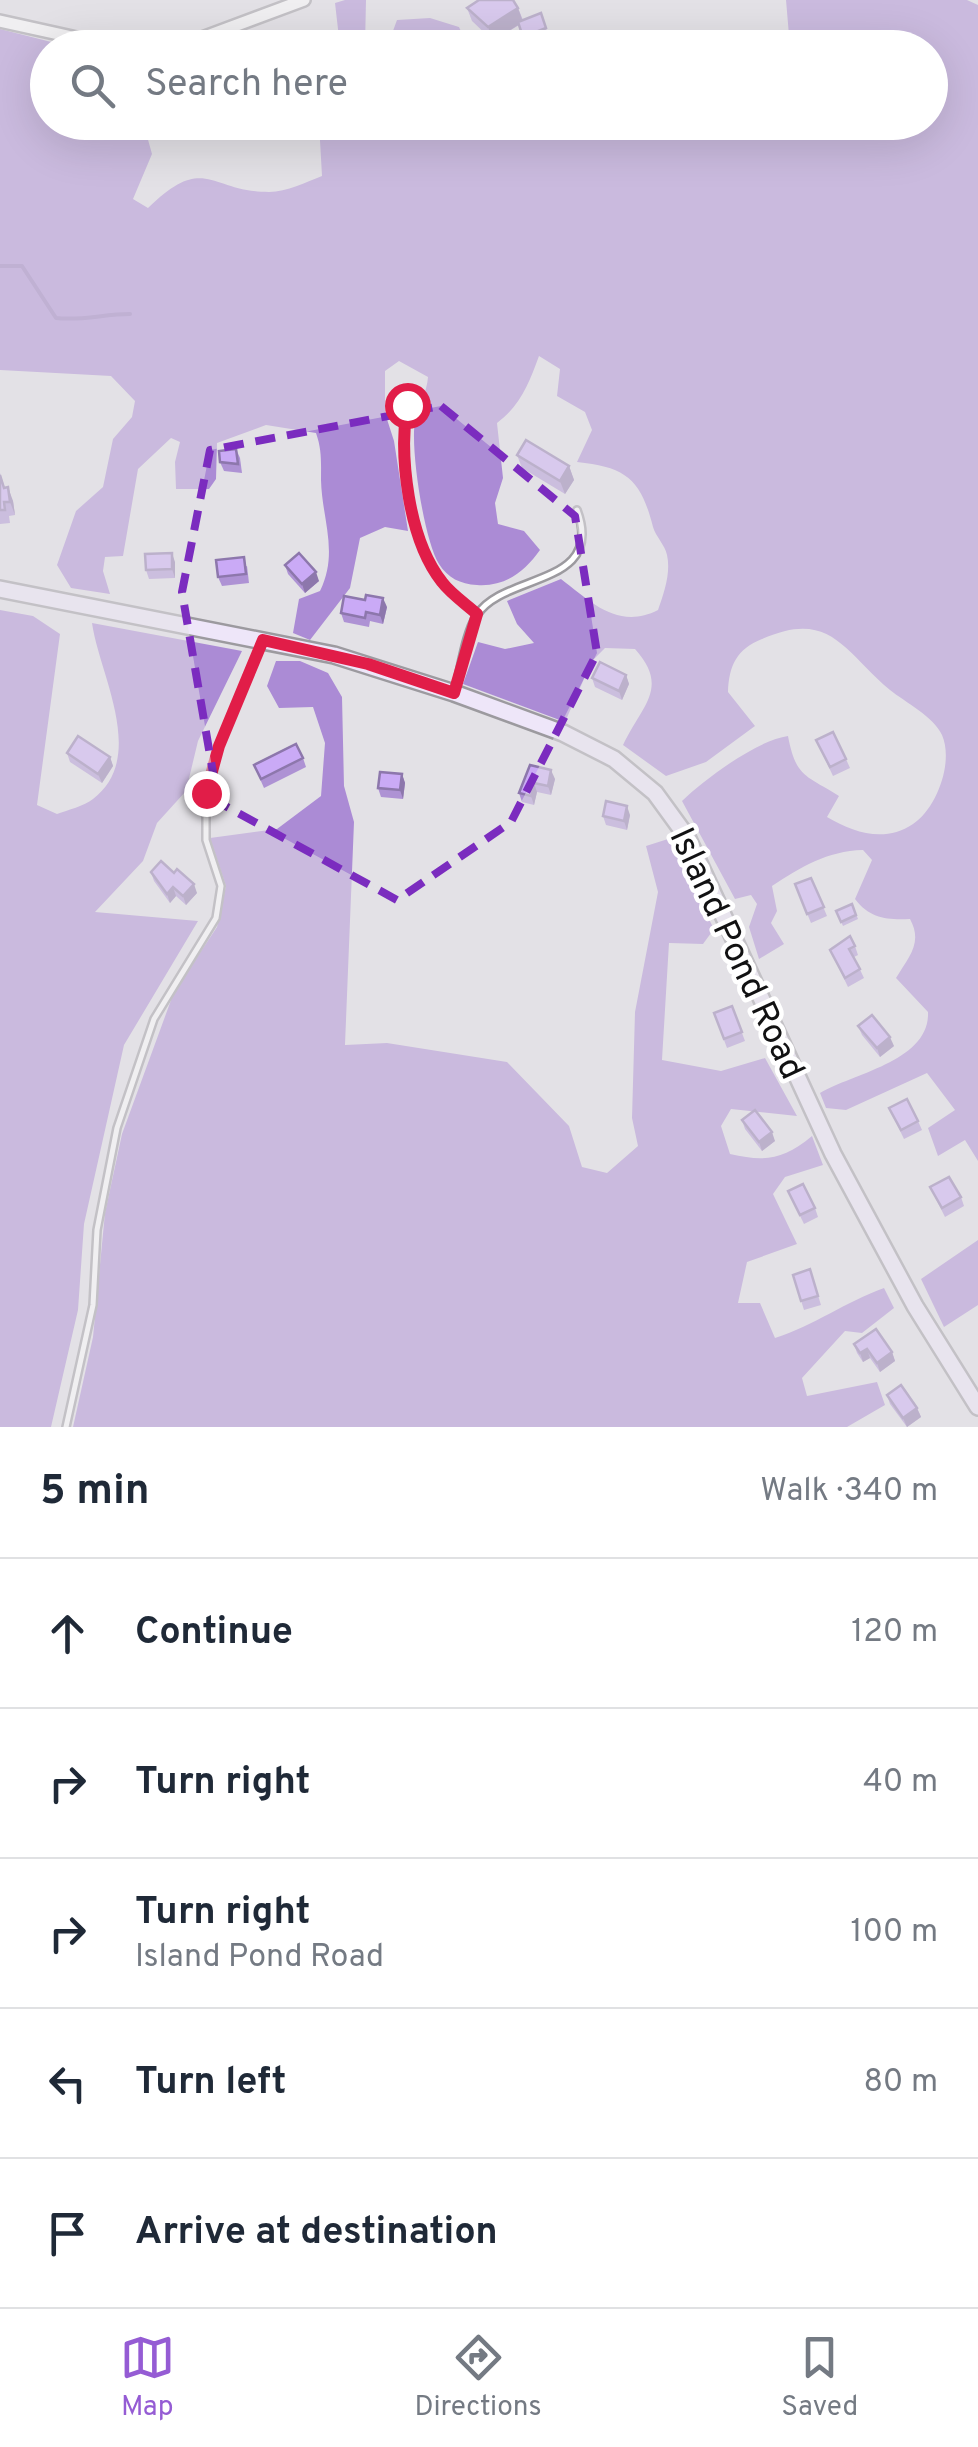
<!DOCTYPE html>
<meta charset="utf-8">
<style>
body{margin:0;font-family:Overpass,sans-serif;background:#f6f6f7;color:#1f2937}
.stop{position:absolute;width:30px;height:30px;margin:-22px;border:8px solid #e11d48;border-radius:50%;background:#fff}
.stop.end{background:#e11d48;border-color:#fff;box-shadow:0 2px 10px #0008}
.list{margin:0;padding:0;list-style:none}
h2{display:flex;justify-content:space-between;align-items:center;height:130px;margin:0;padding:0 40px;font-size:42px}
h2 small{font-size:32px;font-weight:400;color:#747a83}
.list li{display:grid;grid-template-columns:65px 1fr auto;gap:30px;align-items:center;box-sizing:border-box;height:150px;padding:0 40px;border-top:2px solid #e0e1e3}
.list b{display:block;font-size:38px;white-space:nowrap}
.list p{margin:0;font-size:32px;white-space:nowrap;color:#747a83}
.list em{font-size:32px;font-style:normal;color:#747a83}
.icon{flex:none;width:55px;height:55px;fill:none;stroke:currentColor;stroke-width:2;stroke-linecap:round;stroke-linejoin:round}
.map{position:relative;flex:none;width:978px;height:1427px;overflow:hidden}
.search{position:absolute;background:#fff;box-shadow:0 10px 40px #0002;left:30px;right:30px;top:30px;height:110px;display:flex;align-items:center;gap:25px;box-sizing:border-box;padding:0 35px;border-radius:55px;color:#747a83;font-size:38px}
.sheet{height:880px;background:#fff}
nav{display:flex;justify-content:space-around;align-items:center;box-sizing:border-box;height:140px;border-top:2px solid #e0e1e3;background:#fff;font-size:28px;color:#747a83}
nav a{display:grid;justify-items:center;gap:5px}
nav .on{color:#955cd4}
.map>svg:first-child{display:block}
.forest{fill:#ab8bd5}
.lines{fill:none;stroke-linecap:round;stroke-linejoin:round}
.stream{stroke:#9575bd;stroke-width:4}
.lane-casing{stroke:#9c9a9f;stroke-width:10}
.street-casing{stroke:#9c9a9f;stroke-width:16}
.secondary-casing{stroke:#9c9a9f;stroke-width:20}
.lane{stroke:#fff;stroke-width:5}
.street{stroke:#fff;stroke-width:11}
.secondary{stroke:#eee6f9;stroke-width:15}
.wall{fill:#ae92d4}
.shaded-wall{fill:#8d77ac}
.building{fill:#caaaf6;stroke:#8d77ac;stroke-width:2.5}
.route{stroke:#e11d48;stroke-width:12}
.marked{fill:none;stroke:#7b2cbf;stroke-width:8;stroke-dasharray:20 12;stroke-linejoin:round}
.labels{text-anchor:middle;stroke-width:9;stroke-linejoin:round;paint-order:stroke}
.street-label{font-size:35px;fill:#111112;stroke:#fff}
</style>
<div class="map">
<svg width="978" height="1427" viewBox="0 0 978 1427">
<rect width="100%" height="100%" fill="#e3e1e6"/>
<g class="forest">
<path d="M 345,0 L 366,0 L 365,47 L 331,47 L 339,38 L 335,3 Z"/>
<path d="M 786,0 L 967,0 L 978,5 L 978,1161 L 965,1140 L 938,1156 L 928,1128 L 955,1110 L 927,1073 L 846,1110 L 826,1108 L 820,1093 C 854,1073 930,1061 928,1012 L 896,978 C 909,956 923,943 910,919 C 888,920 870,919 855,899 L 872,860 L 863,850 C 827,851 801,867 772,886 L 777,911 L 771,923 L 784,944 L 759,959 L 749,927 L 757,904 L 751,895 L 735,899 L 682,801 C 705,779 757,740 788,736 C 796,778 806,775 839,796 L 827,817 C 854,833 885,843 913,824 C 936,809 954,763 942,735 C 934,717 905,702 890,690 C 843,650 830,609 762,639 C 737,649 729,665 728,692 L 755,726 L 706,762 L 666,776 L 623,745 C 642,705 670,688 635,649 L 605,648 L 592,661 L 565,722 L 463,684 L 478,642 L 505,649 L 534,643 L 517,624 L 507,601 L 561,579 C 592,603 619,630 658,610 C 664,593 671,573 667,555 C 665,545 656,537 653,527 C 641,480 627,467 577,462 L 592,430 L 585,412 L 557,396 L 560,369 L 539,356 C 529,383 521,405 497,423 L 503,478 L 495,503 L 498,524 L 524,531 L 540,550 C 525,571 506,587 477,585 C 460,584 448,578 439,564 C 424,540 410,448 415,421 C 418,405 427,393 428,377 L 399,361 L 385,371 L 385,413 L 394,441 L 408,531 L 385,527 L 360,538 L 350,588 L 310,640 L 293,633 L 299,599 L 320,591 C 339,552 322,520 321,480 C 321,462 322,450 316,433 L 266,425 L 217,443 L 216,479 L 209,489 L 176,489 L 175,462 L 180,442 L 171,438 L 138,469 L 123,556 L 105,557 L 103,571 L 110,594 L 71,588 L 57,565 L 76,511 L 103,487 L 113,439 L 132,417 L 135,401 L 111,376 L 0,370 L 0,29 L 71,47 L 48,48 L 48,122 L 125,123 L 147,136 L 152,154 L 133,199 L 148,208 C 205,152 210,192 269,192 C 287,192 306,182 322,176 L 319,123 L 729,122 L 780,133 L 789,123 L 930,122 L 930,48 L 790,47 Z"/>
<path d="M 430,18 L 459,27 L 468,47 L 387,47 L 397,20 Z"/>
<path d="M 0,610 L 33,616 L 60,634 L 37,805 L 57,814 C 68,810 84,806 93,799 C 148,757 99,674 92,623 L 242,651 L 198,741 L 186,791 L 157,823 L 143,861 L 95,912 L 198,921 L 124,1045 L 84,1224 L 78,1310 L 51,1427 L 0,1427 Z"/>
<path d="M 276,661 L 300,661 L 328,673 L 342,697 L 344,786 L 354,822 L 345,1045 L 387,1043 L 507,1062 L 569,1126 L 582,1167 L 607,1173 L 638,1146 L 632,1118 L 635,1012 L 658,892 L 646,846 L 668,839 L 714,929 L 703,944 L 669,943 L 662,1060 L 721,1071 L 765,1058 L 797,1116 L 731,1109 L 721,1126 L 730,1154 C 765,1162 783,1160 812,1136 L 823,1165 L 785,1177 L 773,1194 L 797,1244 L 747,1262 L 738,1303 L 760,1303 L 775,1338 C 815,1325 845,1302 884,1288 L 894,1308 L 862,1333 L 845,1331 L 802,1378 L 807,1396 L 877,1382 L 885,1405 L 847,1427 L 73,1427 L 93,1337 L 105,1213 L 122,1134 L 174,992 L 217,927 L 226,886 L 210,838 L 277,829 L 321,796 L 325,743 L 313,707 L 279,708 L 267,686 Z"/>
<path d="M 978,1240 L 978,1305 L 944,1327 L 921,1279 Z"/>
</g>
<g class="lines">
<path class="stream" d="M 0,266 L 22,266 L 56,318 C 82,321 104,314 130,314"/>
<g class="lane-casing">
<g id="lane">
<path d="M 407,405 C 399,456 408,539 442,582 C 451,594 466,604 477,614"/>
<path d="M 455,690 C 461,668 465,634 477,615 C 503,573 606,587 577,510"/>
<path d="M 66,1427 L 93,1305 L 97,1230 L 117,1128 L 154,1019 L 216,918 L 221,886 L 206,840 L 206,793 L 219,746 L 262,643"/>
</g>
</g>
<g class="street-casing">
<g id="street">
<path d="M 0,21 L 122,48"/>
<path d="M 140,48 L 202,38 L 304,0"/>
</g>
</g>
<g class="secondary-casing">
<path id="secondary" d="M 0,589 L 334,655 L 454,693 L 563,733 L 614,759 L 655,793 L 687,837 L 833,1154 L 915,1306 L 978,1407"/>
</g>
<use href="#lane" class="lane"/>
<use href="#street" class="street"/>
<use href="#secondary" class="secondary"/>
</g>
<g class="wall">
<path d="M 467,8 L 518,8 L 523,20 L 541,13 L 549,37 L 527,46 L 519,25 L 493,41 L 472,21 Z"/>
<path d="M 151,122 L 177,122 L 179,137 L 163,139 L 161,132 L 154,133 Z"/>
<path d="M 236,449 L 240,458 L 242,473 L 224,471 L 220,462 Z"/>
<path d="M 517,455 L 569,466 L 574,480 L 565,494 L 522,468 Z"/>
<path d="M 0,473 L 5,488 L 13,501 L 15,515 L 9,516 L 10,523 L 0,524 Z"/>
<path d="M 175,562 L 175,578 L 149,579 L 146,570 Z"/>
<path d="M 285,565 L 319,581 L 305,593 L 288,574 Z"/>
<path d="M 247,566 L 249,583 L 222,586 L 218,577 Z"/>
<path d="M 387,607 L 383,624 L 370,621 L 369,627 L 344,622 L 341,613 Z"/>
<path d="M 626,675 L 629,684 L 622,700 L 595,687 L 592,678 Z"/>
<path d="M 816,740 L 846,759 L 850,768 L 833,776 Z"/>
<path d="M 67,753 L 110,757 L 113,766 L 102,783 L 70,762 Z"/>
<path d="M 303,758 L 306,767 L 264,788 L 254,765 Z"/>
<path d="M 530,765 L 555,779 L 551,795 L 537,792 L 534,805 L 522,802 L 519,793 Z"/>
<path d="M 402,774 L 405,783 L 403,799 L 381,797 L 378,788 Z"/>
<path d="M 630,815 L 627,830 L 606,825 L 603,816 Z"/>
<path d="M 151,872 L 197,893 L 186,905 L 176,896 L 170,903 L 154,881 Z"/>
<path d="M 811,878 L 827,916 L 811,923 L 795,884 Z"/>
<path d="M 852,904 L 858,919 L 843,926 L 836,911 Z"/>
<path d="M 855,946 L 858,955 L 854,957 L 864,978 L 848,987 L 830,950 Z"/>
<path d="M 732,1006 L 745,1041 L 727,1048 L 714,1013 Z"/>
<path d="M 858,1026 L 894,1046 L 880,1057 L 862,1035 Z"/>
<path d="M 889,1108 L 918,1121 L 922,1130 L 904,1139 Z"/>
<path d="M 742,1120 L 775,1141 L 762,1151 L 745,1129 Z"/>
<path d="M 930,1187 L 961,1197 L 964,1206 L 945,1217 Z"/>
<path d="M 788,1191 L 815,1208 L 818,1217 L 804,1224 Z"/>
<path d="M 810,1269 L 821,1305 L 804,1310 L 793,1275 Z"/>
<path d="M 854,1344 L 892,1352 L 895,1361 L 880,1372 L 870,1358 L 863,1362 L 857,1353 Z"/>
<path d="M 887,1395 L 917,1408 L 921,1417 L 907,1427 L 890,1404 Z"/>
</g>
<g class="shaded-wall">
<path d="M 518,8 L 523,22 L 493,41 L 488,27 Z"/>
<path d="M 569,466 L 574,480 L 565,494 L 560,481 Z"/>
<path d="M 8,487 L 13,501 L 15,515 L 10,502 Z"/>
<path d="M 172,553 L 175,562 L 175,578 L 172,569 Z"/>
<path d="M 316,572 L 319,581 L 305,593 L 302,584 Z"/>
<path d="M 383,598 L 387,607 L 383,624 L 380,615 Z"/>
<path d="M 626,675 L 629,684 L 622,700 L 619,691 Z"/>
<path d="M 110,757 L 113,766 L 102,783 L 98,774 Z"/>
<path d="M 551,770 L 555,779 L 551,795 L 548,786 Z"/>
<path d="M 402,774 L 405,783 L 403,799 L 400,790 Z"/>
<path d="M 534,783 L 537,792 L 534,805 L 531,796 Z"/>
<path d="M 627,806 L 630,815 L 627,830 L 624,821 Z"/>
<path d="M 194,884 L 197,893 L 186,905 L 183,896 Z"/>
<path d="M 173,887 L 176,896 L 170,903 L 167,894 Z"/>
<path d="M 890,1037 L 894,1046 L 880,1057 L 877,1048 Z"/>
<path d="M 772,1132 L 775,1141 L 762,1151 L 759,1142 Z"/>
<path d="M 867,1349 L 870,1358 L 863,1362 L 860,1353 Z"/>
<path d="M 892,1352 L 895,1361 L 880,1372 L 877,1363 Z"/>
<path d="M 917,1408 L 921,1417 L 907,1427 L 903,1418 Z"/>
</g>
<g class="building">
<path d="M 479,0 L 513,0 L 518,8 L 488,27 L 467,8 Z"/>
<path d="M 541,13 L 546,28 L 523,37 L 518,22 Z"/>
<path d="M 151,122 L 175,122 L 176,128 L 160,130 L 159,123 L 151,124 Z"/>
<path d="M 526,440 L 569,466 L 560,481 L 517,455 Z"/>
<path d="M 236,449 L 238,464 L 220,462 L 219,451 Z"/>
<path d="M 0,475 L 4,488 L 8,487 L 10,502 L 4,502 L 5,510 L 0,510 Z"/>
<path d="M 172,553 L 172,569 L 146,570 L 145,554 Z"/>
<path d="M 299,553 L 316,572 L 302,584 L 285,565 Z"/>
<path d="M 244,557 L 246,574 L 218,577 L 216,560 Z"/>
<path d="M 366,595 L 383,598 L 380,615 L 366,612 L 365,618 L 341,613 L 344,596 L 365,600 Z"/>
<path d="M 600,662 L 626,675 L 619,691 L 592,678 Z"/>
<path d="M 833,732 L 846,759 L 830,767 L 816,740 Z"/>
<path d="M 78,736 L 110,757 L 98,774 L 67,753 Z"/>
<path d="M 296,744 L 303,758 L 261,779 L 254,765 Z"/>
<path d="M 530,765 L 551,770 L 548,786 L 534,783 L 531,796 L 519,793 Z"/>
<path d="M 380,772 L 402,774 L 400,790 L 378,788 Z"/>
<path d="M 606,801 L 627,806 L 624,821 L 603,816 Z"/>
<path d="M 161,861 L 174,873 L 177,869 L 194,884 L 183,896 L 173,887 L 167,894 L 151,872 Z"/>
<path d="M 811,878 L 824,907 L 807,914 L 795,884 Z"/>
<path d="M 852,904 L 856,915 L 841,922 L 836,911 Z"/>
<path d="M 850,936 L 855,946 L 849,949 L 860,969 L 845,978 L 830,950 Z"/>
<path d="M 732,1006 L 742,1032 L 724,1039 L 714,1013 Z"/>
<path d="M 872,1015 L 890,1037 L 877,1048 L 858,1026 Z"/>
<path d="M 907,1099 L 918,1121 L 901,1130 L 889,1108 Z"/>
<path d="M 755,1110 L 772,1132 L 759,1142 L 742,1120 Z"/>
<path d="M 949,1177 L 961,1197 L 942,1208 L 930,1187 Z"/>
<path d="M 803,1184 L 815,1208 L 800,1215 L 788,1191 Z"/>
<path d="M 810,1269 L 818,1296 L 801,1301 L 793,1275 Z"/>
<path d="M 876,1329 L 892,1352 L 877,1363 L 867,1349 L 860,1353 L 854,1344 Z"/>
<path d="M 901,1385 L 917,1408 L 903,1418 L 887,1395 Z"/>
</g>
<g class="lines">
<path class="route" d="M 206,793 L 219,746 L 263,640 L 368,664 L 454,693 L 477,614 C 466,604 451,594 442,582 C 408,539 399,456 407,405"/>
</g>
<path d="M0 0H978V1427H0ZM 441,406 L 575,516 L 597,653 L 511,822 L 397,900 L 218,802 L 182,592 L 210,450 Z" fill="#e3e1e6" fill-opacity=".55" fill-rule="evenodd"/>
<path class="marked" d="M 441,406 L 575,516 L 597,653 L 511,822 L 397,900 L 218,802 L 182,592 L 210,450 Z"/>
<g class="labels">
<g class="street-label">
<text transform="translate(738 953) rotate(65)" y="12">Island Pond Road</text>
</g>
</g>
</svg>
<div class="stop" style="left:407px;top:405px"></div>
<div class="stop end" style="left:206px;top:793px"></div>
<div class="search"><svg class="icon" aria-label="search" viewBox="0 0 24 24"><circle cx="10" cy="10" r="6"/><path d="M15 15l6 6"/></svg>Search here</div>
</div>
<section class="sheet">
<h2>5 min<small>Walk · 340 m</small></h2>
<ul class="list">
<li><svg class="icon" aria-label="ahead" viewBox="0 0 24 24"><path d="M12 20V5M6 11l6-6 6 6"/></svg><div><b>Continue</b></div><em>120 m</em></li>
<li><svg class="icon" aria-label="right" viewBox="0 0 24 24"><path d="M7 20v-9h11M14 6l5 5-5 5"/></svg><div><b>Turn right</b></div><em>40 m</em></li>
<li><svg class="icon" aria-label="right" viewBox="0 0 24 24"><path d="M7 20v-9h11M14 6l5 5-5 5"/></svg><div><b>Turn right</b><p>Island Pond Road</p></div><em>100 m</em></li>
<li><svg class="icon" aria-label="left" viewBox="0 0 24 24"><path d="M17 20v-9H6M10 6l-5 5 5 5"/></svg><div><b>Turn left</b></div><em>80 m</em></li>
<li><svg class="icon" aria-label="arrive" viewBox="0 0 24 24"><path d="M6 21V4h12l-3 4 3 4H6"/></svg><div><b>Arrive at destination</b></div></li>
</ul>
</section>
<nav>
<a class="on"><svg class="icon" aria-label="map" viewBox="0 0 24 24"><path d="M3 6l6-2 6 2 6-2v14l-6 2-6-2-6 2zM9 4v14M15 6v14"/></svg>Map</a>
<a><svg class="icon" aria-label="directions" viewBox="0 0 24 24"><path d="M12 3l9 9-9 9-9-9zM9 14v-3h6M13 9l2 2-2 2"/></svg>Directions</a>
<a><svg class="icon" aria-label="saved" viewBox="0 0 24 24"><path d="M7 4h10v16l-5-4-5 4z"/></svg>Saved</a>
</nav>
